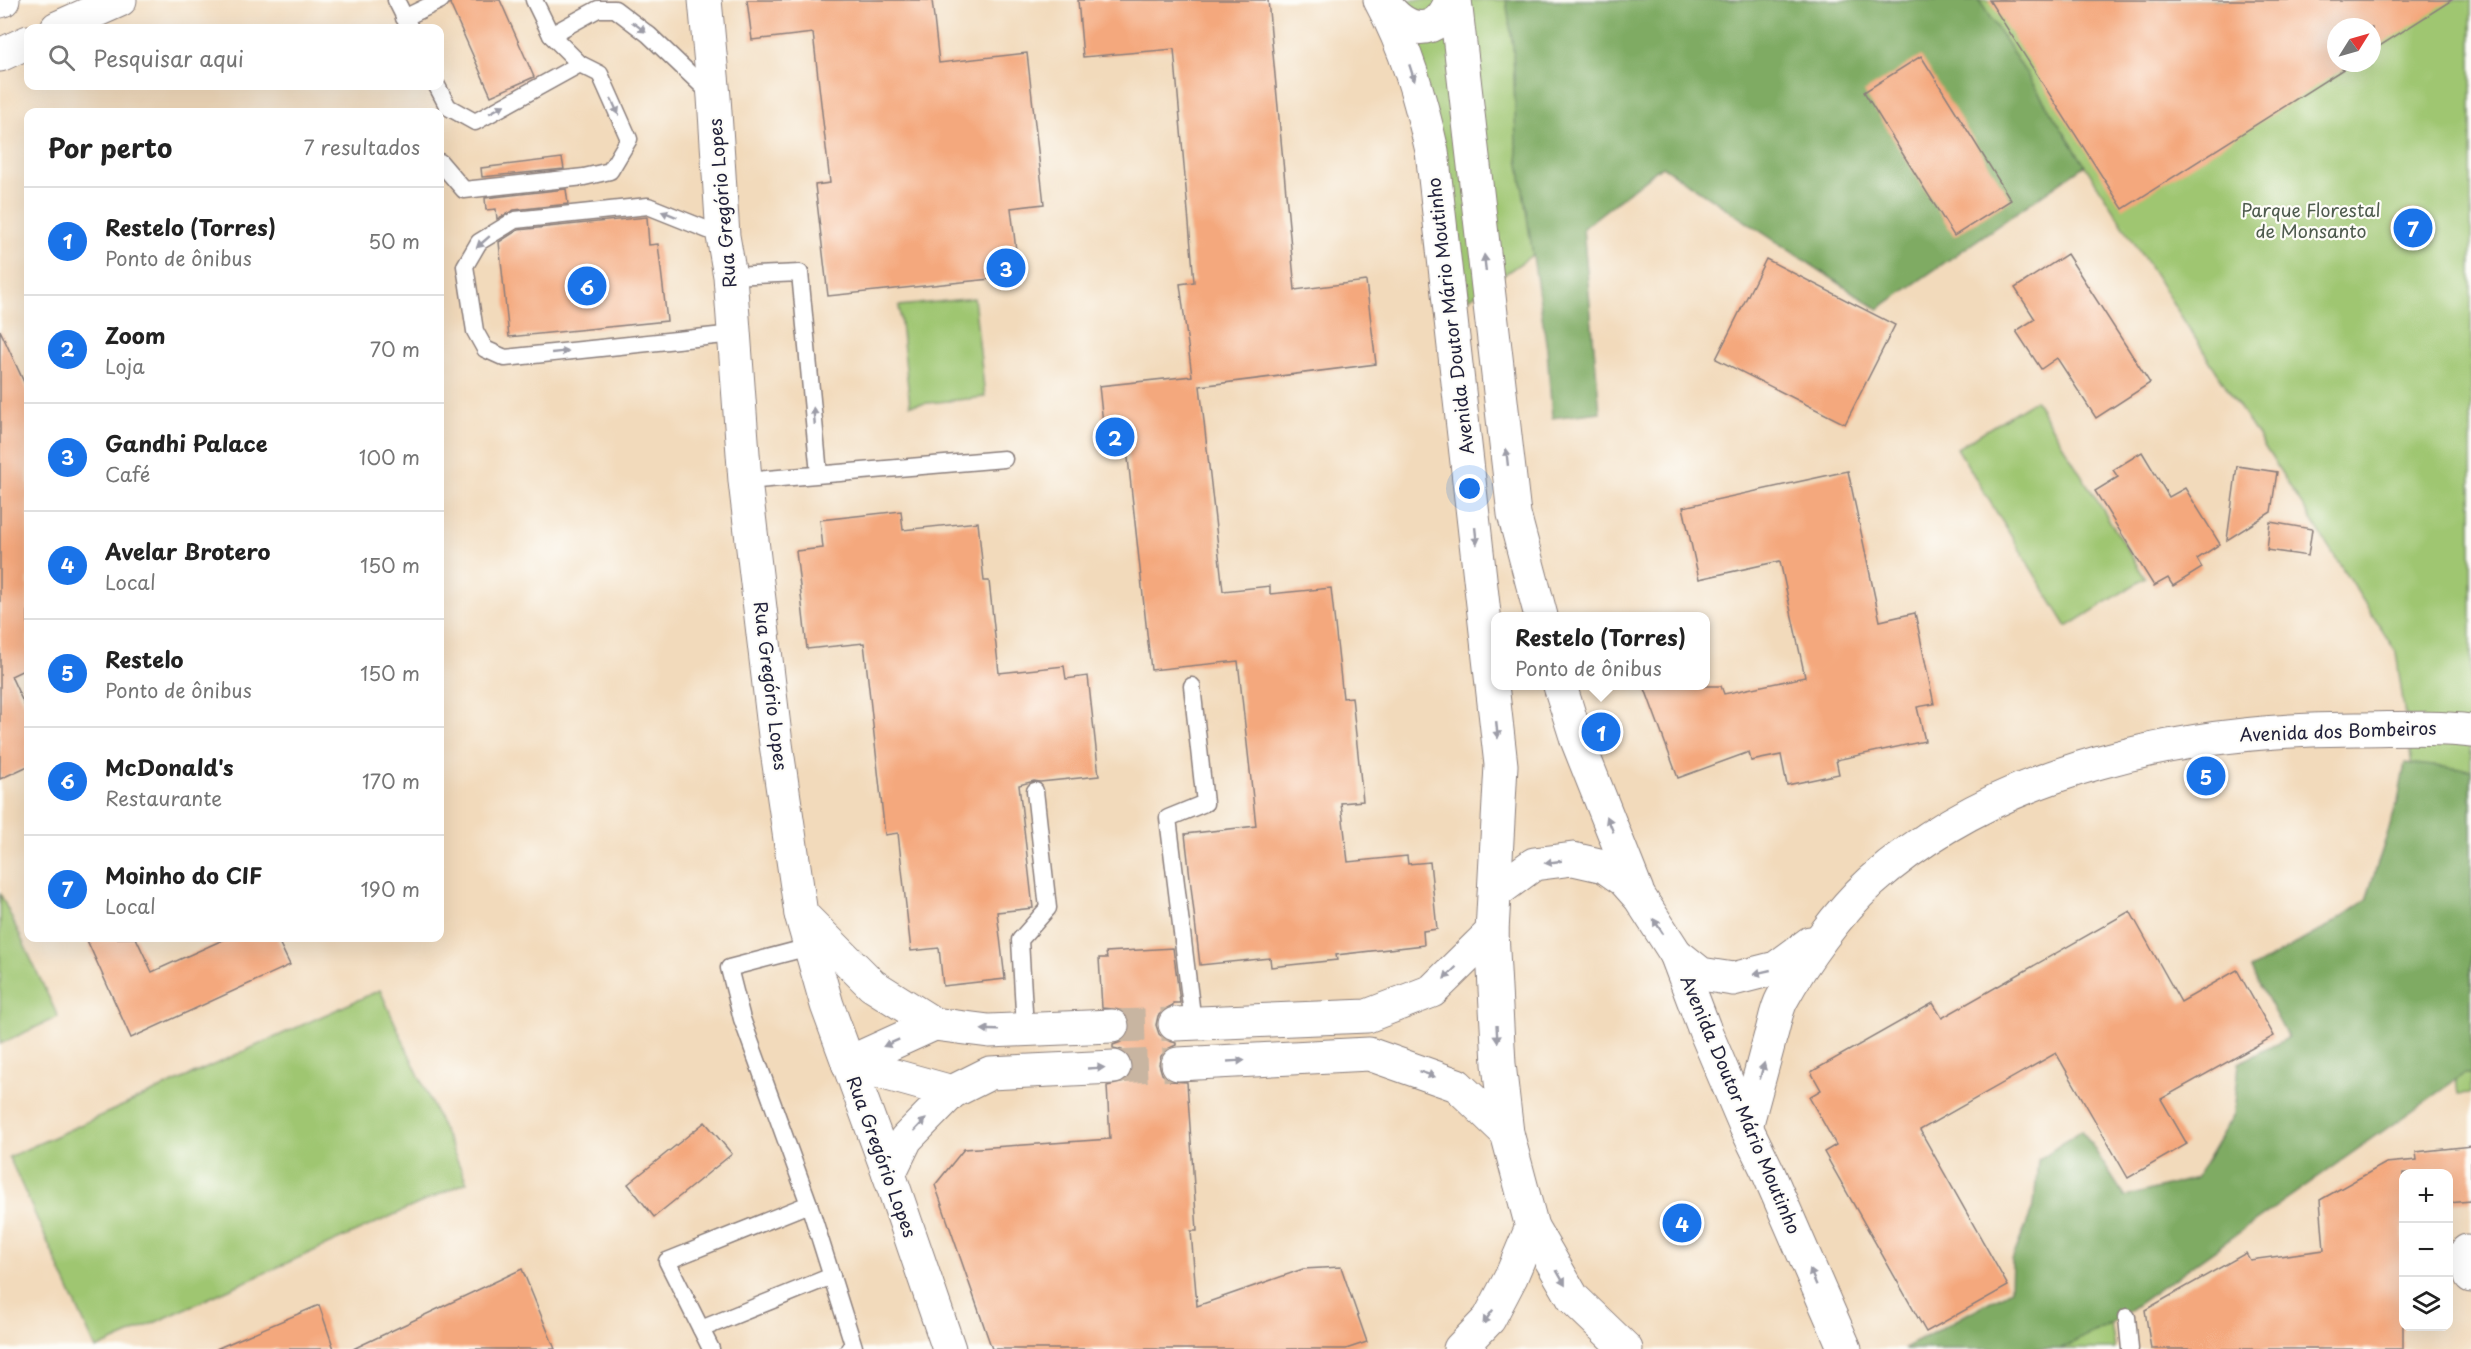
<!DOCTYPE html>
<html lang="pt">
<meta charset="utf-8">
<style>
body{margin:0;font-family:"Playpen Sans",sans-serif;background:#f6f6f6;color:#222}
.controls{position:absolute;right:18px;bottom:18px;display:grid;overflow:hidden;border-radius:12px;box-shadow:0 6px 24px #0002}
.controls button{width:54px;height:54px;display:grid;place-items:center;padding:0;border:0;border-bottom:2px solid #e0e0e0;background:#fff;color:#222;font:30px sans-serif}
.compass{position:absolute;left:2327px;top:18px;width:54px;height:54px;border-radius:50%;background:#fff;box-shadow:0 6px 24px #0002;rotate:53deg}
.you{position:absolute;left:1470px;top:489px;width:21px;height:21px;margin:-15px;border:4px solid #fff;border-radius:50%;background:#1a73e8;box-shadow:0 0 0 9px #1a73e833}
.badge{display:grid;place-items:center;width:39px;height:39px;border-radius:50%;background:#1a73e8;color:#fff;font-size:20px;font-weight:700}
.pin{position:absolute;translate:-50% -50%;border:3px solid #fff;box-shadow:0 2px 6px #0006}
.popup{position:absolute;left:1491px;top:612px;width:219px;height:78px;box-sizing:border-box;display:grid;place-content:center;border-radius:12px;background:#fff;filter:drop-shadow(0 2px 4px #0005);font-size:20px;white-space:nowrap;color:#767676}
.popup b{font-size:22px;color:#222}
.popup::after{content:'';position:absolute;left:50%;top:100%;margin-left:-12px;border:12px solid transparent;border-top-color:#fff}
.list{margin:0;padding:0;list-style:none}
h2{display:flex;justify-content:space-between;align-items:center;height:78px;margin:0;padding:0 24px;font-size:26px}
h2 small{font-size:20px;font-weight:400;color:#767676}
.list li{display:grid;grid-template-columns:39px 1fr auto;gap:18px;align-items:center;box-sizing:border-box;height:108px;padding:0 24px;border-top:2px solid #e0e0e0}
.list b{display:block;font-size:22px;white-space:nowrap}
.list p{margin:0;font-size:20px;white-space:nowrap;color:#767676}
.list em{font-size:20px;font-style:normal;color:#767676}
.icon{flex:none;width:33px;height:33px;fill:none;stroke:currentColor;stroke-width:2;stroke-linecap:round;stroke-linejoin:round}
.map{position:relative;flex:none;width:2471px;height:1349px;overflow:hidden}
.search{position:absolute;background:#fff;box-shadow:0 6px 24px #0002;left:24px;top:24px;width:420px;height:66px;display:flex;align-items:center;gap:15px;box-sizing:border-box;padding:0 21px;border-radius:12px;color:#767676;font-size:22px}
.panel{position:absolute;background:#fff;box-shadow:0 6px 24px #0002;left:24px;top:108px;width:420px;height:834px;border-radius:12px}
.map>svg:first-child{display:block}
.green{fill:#9fc671;stroke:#607456;stroke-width:1.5;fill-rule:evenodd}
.forest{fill:#7fab63;stroke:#50664f;stroke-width:1.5}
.building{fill:#f4a87d}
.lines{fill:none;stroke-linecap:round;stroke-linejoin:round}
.minor-tunnel{stroke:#c8b5a1;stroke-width:33;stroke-dasharray:33 16;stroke-linecap:butt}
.service-casing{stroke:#8a7e7b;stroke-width:19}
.minor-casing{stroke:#8a7e7b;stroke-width:35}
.primary-casing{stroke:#8a7e7b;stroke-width:35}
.service{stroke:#fff;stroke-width:16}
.minor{stroke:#fff;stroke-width:33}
.primary{stroke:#fff;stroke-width:33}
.oneway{fill:#9c9ca7}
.labels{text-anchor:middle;stroke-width:4.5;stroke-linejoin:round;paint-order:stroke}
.street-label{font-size:18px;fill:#22223b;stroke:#fdfcf7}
.park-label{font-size:18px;fill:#4e5b4e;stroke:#fdfcf7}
</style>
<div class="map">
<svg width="2471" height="1349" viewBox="0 0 2471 1349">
<rect width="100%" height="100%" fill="#fdfcf7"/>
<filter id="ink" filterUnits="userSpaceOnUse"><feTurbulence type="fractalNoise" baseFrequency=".0167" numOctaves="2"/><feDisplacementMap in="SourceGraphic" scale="12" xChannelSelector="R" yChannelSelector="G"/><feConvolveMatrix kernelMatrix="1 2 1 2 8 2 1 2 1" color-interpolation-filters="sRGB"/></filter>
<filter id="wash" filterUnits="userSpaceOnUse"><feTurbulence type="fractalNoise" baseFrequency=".008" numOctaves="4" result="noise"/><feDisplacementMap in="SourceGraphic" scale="24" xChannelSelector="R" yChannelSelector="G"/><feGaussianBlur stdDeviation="1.35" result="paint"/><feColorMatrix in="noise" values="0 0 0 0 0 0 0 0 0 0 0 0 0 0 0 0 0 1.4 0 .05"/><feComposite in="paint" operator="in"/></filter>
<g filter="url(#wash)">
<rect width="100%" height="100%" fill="#f2dabb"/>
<g class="green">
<path d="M 1384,0 L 2471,0 L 2471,1093 L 2458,1094 L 2396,652 L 2009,47 L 1844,38 L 1469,299 L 1410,50 ZM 2336,27 L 2372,27 L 2372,63 L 2336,63 Z"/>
<path d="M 974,298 L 985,397 L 910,405 L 899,306 Z"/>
<path d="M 2035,400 L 2145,578 L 2067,627 L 1957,448 Z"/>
<path d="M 0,893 L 58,1017 L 0,1044 Z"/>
<path d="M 380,990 L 467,1182 L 96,1349 L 9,1157 Z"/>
<path d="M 2111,1323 L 2115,1349 L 2060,1349 Z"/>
</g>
<g class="forest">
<path d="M 1506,0 L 1979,0 L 2085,165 L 1878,309 L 1662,166 L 1583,228 L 1600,412 L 1552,418 L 1547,349 L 1516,144 L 1513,47 Z"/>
<path d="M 2405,763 L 2471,770 L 2471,1074 L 2464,1074 L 2111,1323 L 2060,1349 L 1903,1349 L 2011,1290 L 2012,1260 L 2034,1205 L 2038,1160 L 2082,1130 L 2125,1197 L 2196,1178 L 2234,1114 L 2239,1063 L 2288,1038 L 2251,969 L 2328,926 L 2366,900 L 2398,801 Z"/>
</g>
<g id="blocks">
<g class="building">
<path d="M 451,0 L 500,0 L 534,77 L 491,96 L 450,4 Z"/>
<path d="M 747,0 L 932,0 L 939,63 L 1027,53 L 1044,204 L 1011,208 L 1019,276 L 828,296 L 815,185 L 830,183 L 813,33 L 752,40 Z"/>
<path d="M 1078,0 L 1268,0 L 1295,290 L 1366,281 L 1376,364 L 1200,386 L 1223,591 L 1270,586 L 1270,594 L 1331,588 L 1343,698 L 1352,697 L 1363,801 L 1341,803 L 1348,862 L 1407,856 L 1408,864 L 1430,862 L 1437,929 L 1423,931 L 1424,945 L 1336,955 L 1337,960 L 1271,967 L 1270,958 L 1200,965 L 1185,834 L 1256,826 L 1238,661 L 1151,670 L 1127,449 L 1106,451 L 1099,386 L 1192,376 L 1180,284 L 1194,282 L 1174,49 L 1083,57 Z"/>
<path d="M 1989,0 L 2452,0 L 2372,51 L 2372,27 L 2336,27 L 2336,63 L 2353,63 L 2123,209 Z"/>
<path d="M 1921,56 L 2011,200 L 1954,236 L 1864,92 Z"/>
<path d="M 562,158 L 564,169 L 482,177 L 481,168 Z"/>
<path d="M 566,189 L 568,204 L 514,210 L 497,219 L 496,209 L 486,210 L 485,198 Z"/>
<circle cx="2412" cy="227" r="17"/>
<path d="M 647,217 L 649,245 L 658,244 L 667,321 L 509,337 L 499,242 L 518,230 Z"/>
<path d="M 2067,254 L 2150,383 L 2096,418 L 2057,358 L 2041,369 L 2016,331 L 2035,319 L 2015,288 Z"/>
<path d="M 1766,259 L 1895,325 L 1845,424 L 1716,359 Z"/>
<path d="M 0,330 L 28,391 L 28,668 L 11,676 L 28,713 L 28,766 L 0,779 Z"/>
<path d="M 2142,452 L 2169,497 L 2185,488 L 2220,544 L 2197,559 L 2202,568 L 2173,586 L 2168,578 L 2154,586 L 2095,491 L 2118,477 L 2113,470 Z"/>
<path d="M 2237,466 L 2277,472 L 2271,512 L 2227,540 Z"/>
<path d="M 1848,471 L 1880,621 L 1915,613 L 1934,704 L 1917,707 L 1925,741 L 1836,760 L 1839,774 L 1787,785 L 1781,755 L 1751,761 L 1749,752 L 1678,778 L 1644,686 L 1721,686 L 1724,694 L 1805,677 L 1780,561 L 1699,579 L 1683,507 Z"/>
<path d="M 901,511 L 903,530 L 978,522 L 984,581 L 989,581 L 999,673 L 1064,666 L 1066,679 L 1088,676 L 1099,776 L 1040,782 L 1034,781 L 1019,785 L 1033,908 L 997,912 L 1005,979 L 943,986 L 939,948 L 911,951 L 898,833 L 885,835 L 864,643 L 807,649 L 796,551 L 823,548 L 820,520 Z"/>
<path d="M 2270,522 L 2312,529 L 2308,556 L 2267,550 Z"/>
<path d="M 2130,911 L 2181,1002 L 2237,970 L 2274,1036 L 2161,1099 L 2187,1144 L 2128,1178 L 2056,1053 L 1920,1130 L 2008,1286 L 1926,1332 L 1824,1152 L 1836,1145 L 1809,1097 L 1821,1090 L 1811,1072 L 1933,1003 L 1942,1018 Z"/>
<path d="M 86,938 L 136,938 L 152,972 L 227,938 L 277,938 L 290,965 L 131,1038 Z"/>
<path d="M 1173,948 L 1180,1003 L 1173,1003 L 1173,1005 L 1165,1009 L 1158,1016 L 1156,1025 L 1159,1034 L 1166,1040 L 1176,1043 L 1176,1045 L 1167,1049 L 1161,1056 L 1159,1064 L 1162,1074 L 1170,1081 L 1187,1082 L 1197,1231 L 1191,1231 L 1197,1306 L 1303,1269 L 1341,1267 L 1367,1342 L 1346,1349 L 992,1349 L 935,1185 L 964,1149 L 1110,1139 L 1107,1086 L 1125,1082 L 1130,1076 L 1133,1067 L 1129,1056 L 1122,1050 L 1113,1048 L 1113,1045 L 1121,1042 L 1128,1035 L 1131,1025 L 1127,1016 L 1121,1010 L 1102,1008 L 1099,958 L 1107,958 L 1106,952 Z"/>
<path d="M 705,1122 L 732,1154 L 654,1217 L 628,1184 Z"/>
<path d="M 2471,1146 L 2471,1201 L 2448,1203 L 2448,1173 L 2403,1173 L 2403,1349 L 2151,1349 L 2145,1310 L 2246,1253 L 2250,1260 L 2324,1250 L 2320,1200 L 2386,1163 L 2417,1160 L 2416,1152 Z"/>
<path d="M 522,1269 L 555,1349 L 353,1349 Z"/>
<path d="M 319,1305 L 334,1349 L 216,1349 Z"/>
</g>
</g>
</g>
<g filter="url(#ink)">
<use href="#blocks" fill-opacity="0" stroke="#8a7e7b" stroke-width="1.5"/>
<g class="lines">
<g class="minor-tunnel">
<path d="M 1112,1026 L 1175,1024"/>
<path d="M 1114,1067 L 1178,1064"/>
</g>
<g class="service-casing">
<g id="service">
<path d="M 396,0 L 410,28"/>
<path d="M 404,18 L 441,0"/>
<path d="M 551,35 L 598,9 L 615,9 L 649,35 L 712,95"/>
<path d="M 437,86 L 448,107 L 475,122 L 580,64"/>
<path d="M 440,162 L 464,190 L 584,177 L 610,171 L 629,139 L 600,74 L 580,64 L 551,35 L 534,0"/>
<path d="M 723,236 L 648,206 L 515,220 L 479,242 L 465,266 L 475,331 L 485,349 L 505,358 L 734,334"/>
<path d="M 730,276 L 800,273 L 819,474"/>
<path d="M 745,481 L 1004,459"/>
<path d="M 1192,686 L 1205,803 L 1168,818 L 1193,1023"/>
<path d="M 809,947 L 729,968 L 742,1019 L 809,1204 L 854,1347 L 849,1349"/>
<path d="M 1025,1029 L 1020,940 L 1048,908 L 1035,791"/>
<path d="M 2127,1317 L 2130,1349"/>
<path d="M 701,1329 L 832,1276"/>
<path d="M 711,1349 L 667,1261 L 809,1204"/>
</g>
</g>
<g class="minor-casing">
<g id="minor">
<path d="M 705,0 L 714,97 L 723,236 L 730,276 L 745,481 L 776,744 L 801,914 L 827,1005 L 889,1174 L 949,1349"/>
<path d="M 1380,0 C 1407,50 1420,97 1432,151 L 1501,765 L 1492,932 L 1499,1064 L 1507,1133 L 1532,1227 L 1573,1298 L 1626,1349"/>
<path d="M 1455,0 L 1514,514 L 1541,616"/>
<path d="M 1385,4 C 1405,33 1437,39 1451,0"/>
<path d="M 1560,686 L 1577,740 L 1637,891"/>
<path d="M 1496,892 L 1534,864 L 1573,859 L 1604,866 L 1624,880 L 1640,898 L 1676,954 L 1704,1028 L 1746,1127 L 1768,1172 L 1845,1349"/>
<path d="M 801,914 L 872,985 L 934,1024 L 989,1031 L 1112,1026"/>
<path d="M 1676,954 L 1701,974 L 1733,979 L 1776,968 L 1810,943"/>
<path d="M 1175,1024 L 1367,1016 L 1432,991 L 1492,932"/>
<path d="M 848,1063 L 952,1092"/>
<path d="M 848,1063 L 934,1024"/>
<path d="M 1178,1064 L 1369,1054 L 1457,1085 L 1507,1133"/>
<path d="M 1746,1127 C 1754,1098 1762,1068 1770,1038 C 1774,1026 1776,1010 1782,999 C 1803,961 1839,911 1871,882 C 2000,767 2188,729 2356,729 C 2394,729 2433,726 2471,731"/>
<path d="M 889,1174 L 906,1139 L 952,1092 L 990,1073 L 1114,1067"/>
<path d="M 2467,1251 L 2471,1276"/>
<path d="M 1460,1349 L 1489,1319 L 1511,1277 L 1532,1227"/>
</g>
</g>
<g class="primary-casing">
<g id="primary">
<path d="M 0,1 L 3,0"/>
<path d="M 57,28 L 120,0"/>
<path d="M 0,55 L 28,42"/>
</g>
</g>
<use href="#service" class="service"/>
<use href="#minor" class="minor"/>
<use href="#primary" class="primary"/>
</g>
<defs><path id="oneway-solid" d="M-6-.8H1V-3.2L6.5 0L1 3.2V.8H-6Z" transform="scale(1.5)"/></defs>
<g class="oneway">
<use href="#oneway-solid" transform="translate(639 27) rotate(37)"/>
<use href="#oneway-solid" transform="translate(1412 73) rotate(72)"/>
<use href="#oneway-solid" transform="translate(615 107) rotate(66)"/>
<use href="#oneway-solid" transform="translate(497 109) rotate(-29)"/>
<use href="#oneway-solid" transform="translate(669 214) rotate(-158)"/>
<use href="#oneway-solid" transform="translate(483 242) rotate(139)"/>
<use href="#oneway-solid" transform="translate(1485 263) rotate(-96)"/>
<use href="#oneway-solid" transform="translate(560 352) rotate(-6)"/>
<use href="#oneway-solid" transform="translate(814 416) rotate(-95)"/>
<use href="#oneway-solid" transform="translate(1507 457) rotate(-96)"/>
<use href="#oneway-solid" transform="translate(1476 536) rotate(84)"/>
<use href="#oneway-solid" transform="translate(1497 730) rotate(84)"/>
<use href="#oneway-solid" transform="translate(1610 824) rotate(-112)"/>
<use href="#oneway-solid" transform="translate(1553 862) rotate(172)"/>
<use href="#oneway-solid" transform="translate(1658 926) rotate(-123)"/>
<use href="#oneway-solid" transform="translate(1762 972) rotate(167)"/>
<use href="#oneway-solid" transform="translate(1450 973) rotate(136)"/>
<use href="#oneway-solid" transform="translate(990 1030) rotate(-178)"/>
<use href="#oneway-solid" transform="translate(1497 1034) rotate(87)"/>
<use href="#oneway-solid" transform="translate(891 1043) rotate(156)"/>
<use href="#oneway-solid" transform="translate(1236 1061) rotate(-3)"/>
<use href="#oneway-solid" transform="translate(1096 1068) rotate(-3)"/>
<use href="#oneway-solid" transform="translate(1762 1071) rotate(-75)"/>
<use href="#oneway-solid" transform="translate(1427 1074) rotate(19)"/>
<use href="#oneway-solid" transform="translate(920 1125) rotate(-46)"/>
<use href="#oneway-solid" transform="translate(1813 1277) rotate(-113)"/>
<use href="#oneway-solid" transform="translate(1561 1278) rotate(60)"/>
<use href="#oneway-solid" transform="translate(1488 1317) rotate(125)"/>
</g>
</g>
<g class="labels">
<g class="street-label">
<text transform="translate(723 203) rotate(-95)" y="6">Rua Gregório Lopes</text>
<text transform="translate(1451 316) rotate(-97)" y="6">Avenida Doutor Mário Moutinho</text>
<text transform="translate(770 686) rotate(83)" y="6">Rua Gregório Lopes</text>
<text transform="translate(2338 732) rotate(-2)" y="6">Avenida dos Bombeiros</text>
<text transform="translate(1740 1105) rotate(67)" y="6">Avenida Doutor Mário Moutinho</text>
<text transform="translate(881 1157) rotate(70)" y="6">Rua Gregório Lopes</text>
</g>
<g class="park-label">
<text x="2311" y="217">Parque Florestal<tspan x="2311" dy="21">de Monsanto</tspan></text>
</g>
</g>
</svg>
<div class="controls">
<button>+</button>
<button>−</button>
<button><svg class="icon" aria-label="layers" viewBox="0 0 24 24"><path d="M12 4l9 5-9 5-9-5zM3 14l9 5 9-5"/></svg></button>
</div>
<svg class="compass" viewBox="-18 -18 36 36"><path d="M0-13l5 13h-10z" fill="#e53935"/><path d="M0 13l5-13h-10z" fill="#767676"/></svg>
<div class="you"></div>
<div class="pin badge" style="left:1601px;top:732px">1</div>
<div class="popup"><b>Restelo (Torres)</b>Ponto de ônibus</div>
<div class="pin badge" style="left:1115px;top:437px">2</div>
<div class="pin badge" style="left:1006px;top:268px">3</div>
<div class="pin badge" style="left:1682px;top:1223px">4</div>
<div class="pin badge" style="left:2206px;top:776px">5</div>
<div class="pin badge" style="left:587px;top:286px">6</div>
<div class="pin badge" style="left:2413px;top:228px">7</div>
<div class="search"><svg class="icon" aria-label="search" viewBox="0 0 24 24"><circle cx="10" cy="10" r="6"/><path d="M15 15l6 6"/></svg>Pesquisar aqui</div>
<section class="panel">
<h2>Por perto<small>7 resultados</small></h2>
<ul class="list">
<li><span class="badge">1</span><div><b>Restelo (Torres)</b><p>Ponto de ônibus</p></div><em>50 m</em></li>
<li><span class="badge">2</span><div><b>Zoom</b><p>Loja</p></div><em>70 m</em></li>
<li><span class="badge">3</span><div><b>Gandhi Palace</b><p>Café</p></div><em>100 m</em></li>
<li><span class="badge">4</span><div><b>Avelar Brotero</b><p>Local</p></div><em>150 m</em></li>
<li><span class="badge">5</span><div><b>Restelo</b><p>Ponto de ônibus</p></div><em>150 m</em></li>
<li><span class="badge">6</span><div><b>McDonald's</b><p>Restaurante</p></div><em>170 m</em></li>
<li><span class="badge">7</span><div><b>Moinho do CIF</b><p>Local</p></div><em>190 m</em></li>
</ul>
</section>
</div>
